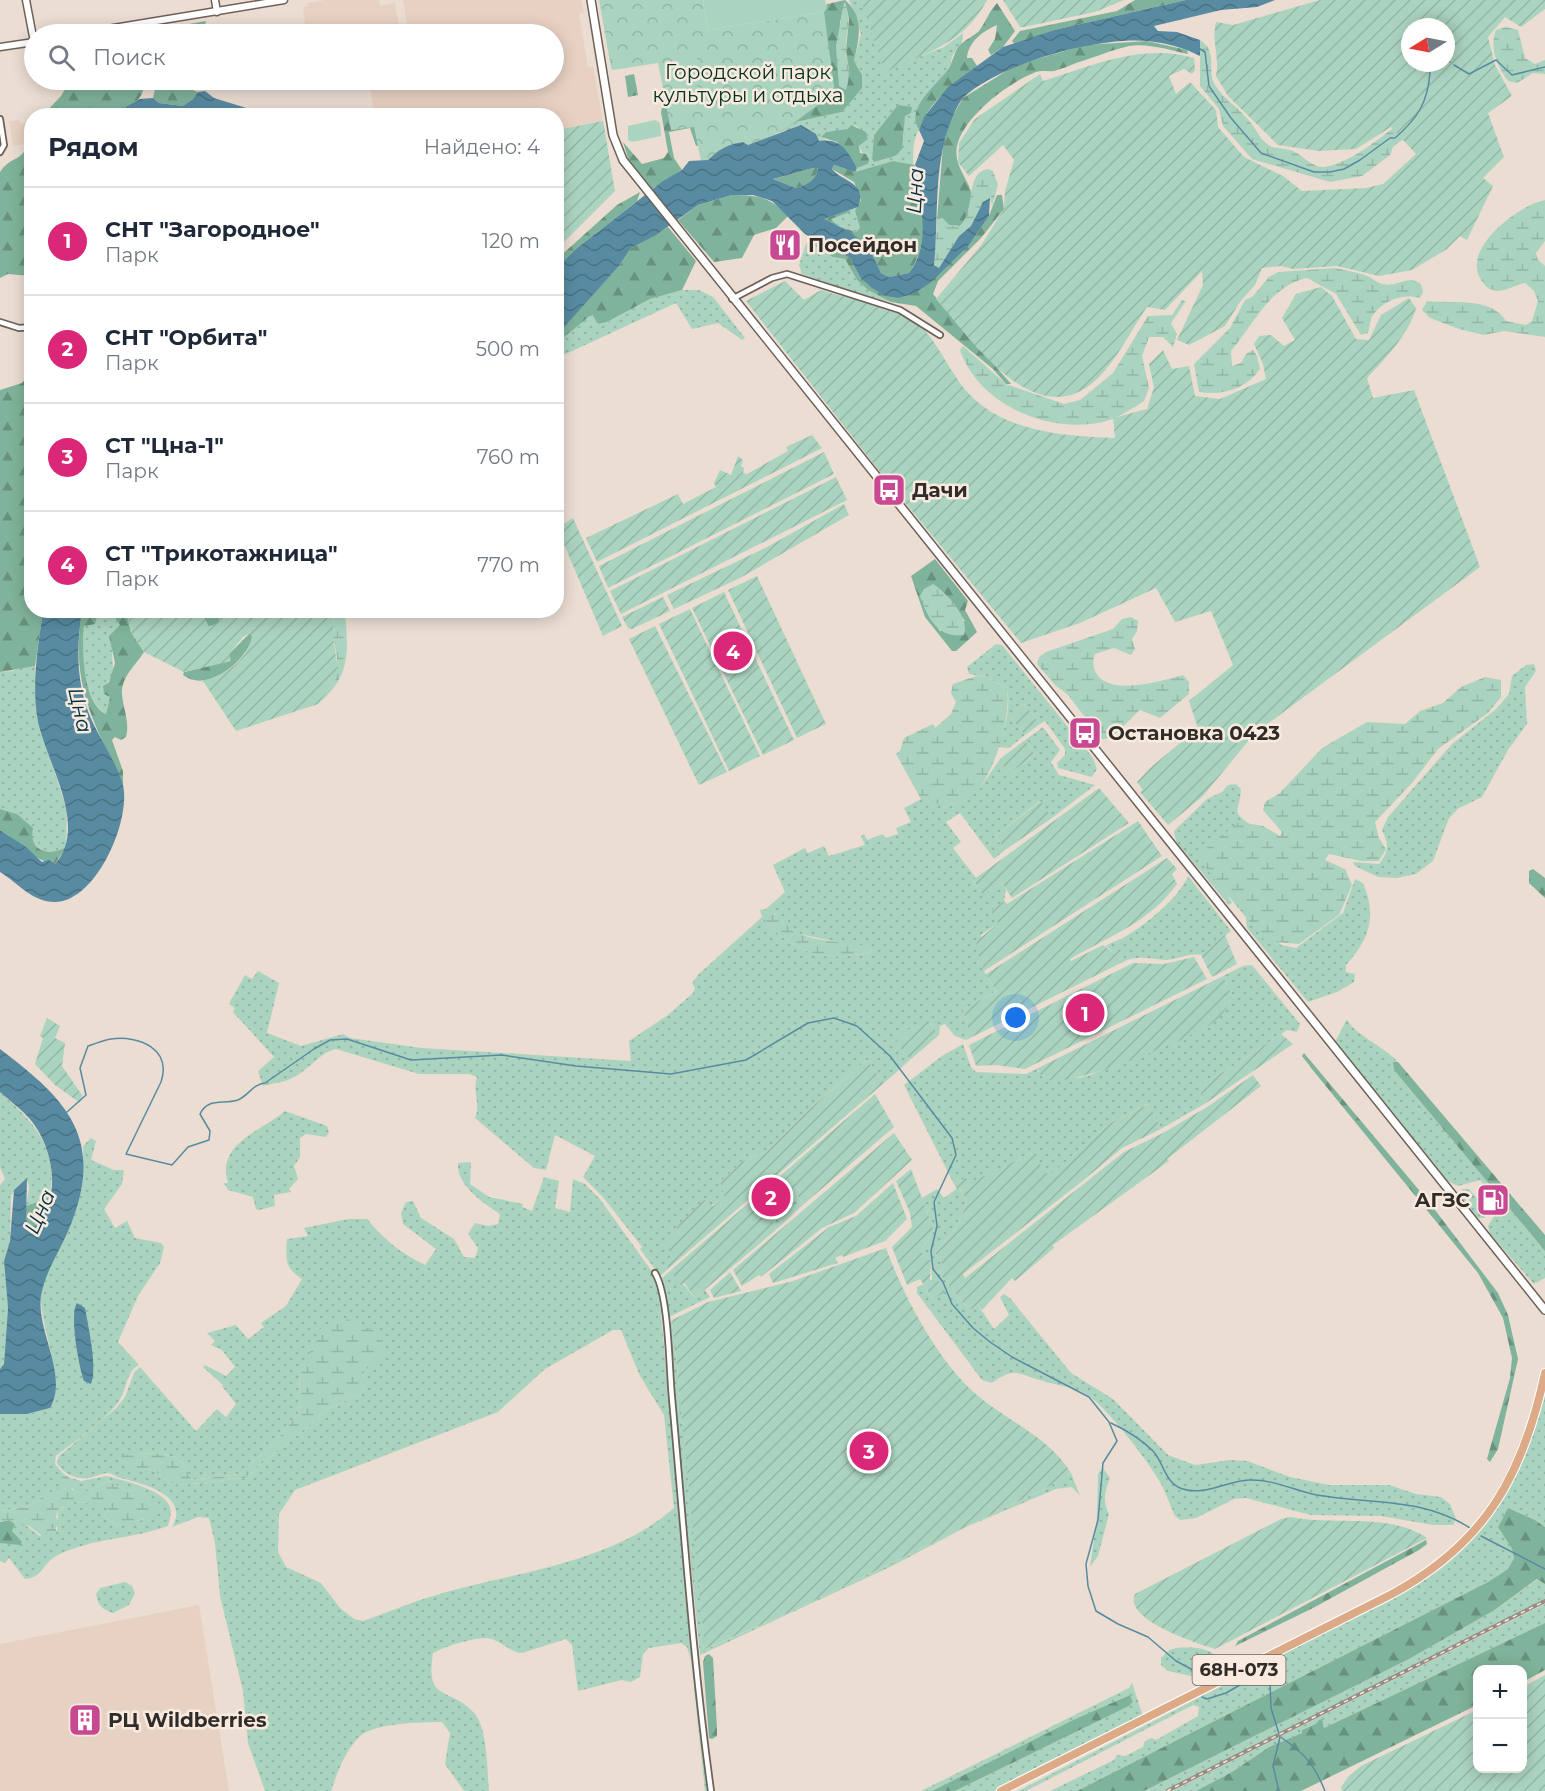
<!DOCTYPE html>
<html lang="ru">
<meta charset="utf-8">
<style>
body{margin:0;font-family:Montserrat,sans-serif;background:#f6f6f7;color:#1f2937}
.controls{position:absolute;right:18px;bottom:18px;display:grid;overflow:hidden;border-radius:12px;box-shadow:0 3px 15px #0003}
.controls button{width:54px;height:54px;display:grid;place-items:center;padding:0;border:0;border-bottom:2px solid #e0e1e3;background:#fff;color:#1f2937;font:30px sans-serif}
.compass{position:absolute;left:1401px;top:18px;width:54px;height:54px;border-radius:50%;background:#fff;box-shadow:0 3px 15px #0003;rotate:260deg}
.you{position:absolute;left:1016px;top:1018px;width:21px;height:21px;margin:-15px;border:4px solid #fff;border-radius:50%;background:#1a73e8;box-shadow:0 0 0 9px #1a73e833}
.badge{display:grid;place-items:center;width:39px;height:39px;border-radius:50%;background:#db2777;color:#fff;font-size:20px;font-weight:700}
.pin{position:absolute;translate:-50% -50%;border:3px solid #fff;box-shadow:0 2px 6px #0006}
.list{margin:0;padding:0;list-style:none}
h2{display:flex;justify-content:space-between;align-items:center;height:78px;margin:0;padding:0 24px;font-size:26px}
h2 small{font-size:20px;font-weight:400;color:#747a83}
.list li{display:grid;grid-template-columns:39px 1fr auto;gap:18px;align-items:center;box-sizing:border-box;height:108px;padding:0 24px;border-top:2px solid #e0e1e3}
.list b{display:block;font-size:22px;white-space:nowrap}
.list p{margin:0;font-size:20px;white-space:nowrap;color:#747a83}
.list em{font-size:20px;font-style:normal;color:#747a83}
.icon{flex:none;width:33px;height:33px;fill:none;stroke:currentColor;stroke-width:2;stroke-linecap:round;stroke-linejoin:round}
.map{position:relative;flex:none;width:1545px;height:1791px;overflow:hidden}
.search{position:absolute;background:#fff;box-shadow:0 3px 15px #0003;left:24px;top:24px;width:540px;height:66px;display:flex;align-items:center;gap:15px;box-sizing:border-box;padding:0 21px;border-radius:33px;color:#747a83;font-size:22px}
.panel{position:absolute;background:#fff;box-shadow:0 3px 15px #0003;left:24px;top:108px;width:540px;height:510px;border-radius:24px}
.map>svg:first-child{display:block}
.built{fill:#e7d1c2}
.grass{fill:url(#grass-dots);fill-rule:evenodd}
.forest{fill:url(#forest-firs);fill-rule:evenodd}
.wetland{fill:url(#wetland-marsh)}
.park{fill:url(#park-crowns)}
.garden{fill:url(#garden-furrows);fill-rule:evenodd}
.pitch{fill:#abd4c0}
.water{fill:url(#water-waves);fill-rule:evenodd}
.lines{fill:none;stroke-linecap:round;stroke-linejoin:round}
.stream{stroke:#588ba1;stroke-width:1.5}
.minor-casing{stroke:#6e6158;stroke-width:8}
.tertiary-casing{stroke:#6e6158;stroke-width:9}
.secondary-casing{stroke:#6e6158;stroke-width:10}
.primary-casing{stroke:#fff;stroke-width:10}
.minor{stroke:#fff;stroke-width:4.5}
.tertiary{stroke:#fff;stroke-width:6}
.secondary{stroke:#fff;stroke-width:7}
.primary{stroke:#da8;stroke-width:8}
.rail-casing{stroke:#968c84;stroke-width:4}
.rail{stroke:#f9eadf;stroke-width:1.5;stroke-dasharray:4.5;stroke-linecap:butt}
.labels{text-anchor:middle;stroke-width:5;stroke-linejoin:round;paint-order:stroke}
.shield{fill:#f9eadf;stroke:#6d655f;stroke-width:1.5}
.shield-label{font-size:18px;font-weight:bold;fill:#312c28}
.park-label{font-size:20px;fill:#043221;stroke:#f9eadf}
.poi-label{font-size:20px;font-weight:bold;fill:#312c28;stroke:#f9eadf;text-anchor:start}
.water-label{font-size:21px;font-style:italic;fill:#003041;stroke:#f9eadf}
</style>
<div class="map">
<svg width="1545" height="1791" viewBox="0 0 1545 1791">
<defs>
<pattern id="grass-dots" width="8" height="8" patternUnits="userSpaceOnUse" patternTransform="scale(1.5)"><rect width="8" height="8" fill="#abd4c0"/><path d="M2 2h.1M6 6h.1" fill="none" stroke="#94b6a5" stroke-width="1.8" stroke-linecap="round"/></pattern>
<pattern id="forest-firs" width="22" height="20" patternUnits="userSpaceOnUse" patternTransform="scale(1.5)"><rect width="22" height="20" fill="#80b39b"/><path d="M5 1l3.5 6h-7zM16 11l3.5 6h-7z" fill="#69927e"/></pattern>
<pattern id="wetland-marsh" width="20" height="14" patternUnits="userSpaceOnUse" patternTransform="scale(1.5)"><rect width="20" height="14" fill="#abd4c0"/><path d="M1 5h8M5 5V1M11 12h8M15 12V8" fill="none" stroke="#94b6a5"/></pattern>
<pattern id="park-crowns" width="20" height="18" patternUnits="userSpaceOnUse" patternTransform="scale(1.5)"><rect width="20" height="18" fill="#abd4c0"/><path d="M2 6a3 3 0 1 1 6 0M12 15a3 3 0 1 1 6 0" fill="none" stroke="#94b6a5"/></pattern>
<pattern id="garden-furrows" width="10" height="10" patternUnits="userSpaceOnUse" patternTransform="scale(1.5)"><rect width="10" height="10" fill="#abd4c0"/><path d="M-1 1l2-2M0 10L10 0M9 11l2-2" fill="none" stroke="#94b6a5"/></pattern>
<pattern id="water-waves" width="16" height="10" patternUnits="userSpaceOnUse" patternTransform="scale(1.5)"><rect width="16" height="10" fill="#588ba1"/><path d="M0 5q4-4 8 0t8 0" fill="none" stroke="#497283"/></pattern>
</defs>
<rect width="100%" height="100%" fill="#ebddd2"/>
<g class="built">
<path d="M 325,0 L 379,0 L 380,6 L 395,3 L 400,34 L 306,34 L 303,7 L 308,6 L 308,3 Z"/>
<path d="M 403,0 L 581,0 L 584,12 L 579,14 L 588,67 L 593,67 L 603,121 L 557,130 L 556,116 L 374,115 L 369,80 L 554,80 L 554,34 L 409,34 Z"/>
<path d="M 19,120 L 20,124 L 30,122 L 31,130 L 24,132 L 26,144 L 13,146 L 9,121 Z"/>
<path d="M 199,1605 L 229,1791 L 0,1791 L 0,1644 Z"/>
</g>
<g class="grass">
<path d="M 849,0 L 861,0 L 909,61 L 944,47 L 963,33 L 962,43 L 953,54 L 950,65 L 916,124 L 919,130 C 909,146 915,171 914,189 L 910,173 L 915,165 L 893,161 L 855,172 L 857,168 L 868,164 L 859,146 L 868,139 L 866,133 L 856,126 L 843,131 L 826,132 L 821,137 L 826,140 L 819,141 L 797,128 L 780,132 L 796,122 L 842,112 L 862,75 L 854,61 L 861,34 ZM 895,110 L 905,116 L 902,121 L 904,136 L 894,156 L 874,162 L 872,159 L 874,135 Z"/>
<path d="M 858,207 L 855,211 L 860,228 L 856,232 L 838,226 L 830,218 L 849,212 L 849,210 Z"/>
<path d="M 809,243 L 833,257 L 845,259 L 857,280 L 868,290 L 891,302 L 851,292 L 802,274 L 799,265 L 806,244 Z"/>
<path d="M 682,290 L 699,290 L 713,297 L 745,338 L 742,340 L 718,323 L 692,329 L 676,303 L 557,358 L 557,343 L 592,313 L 598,324 L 607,322 L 650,299 Z"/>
<path d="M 86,610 L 98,611 L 101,617 L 115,618 L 120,625 C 118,632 112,642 112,649 C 111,664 119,675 103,686 L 110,697 L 106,714 C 78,698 82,638 86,610 Z"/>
<path d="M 996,644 L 1002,645 L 1093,758 L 1097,769 L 1092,777 L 1058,768 L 1057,763 L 1065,755 L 1065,749 L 1045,721 L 1040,724 L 1024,704 L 1009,716 L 1025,735 L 1009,748 L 998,747 C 1005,728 1011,709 1007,688 L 986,677 L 969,674 L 967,667 Z"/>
<path d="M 1534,664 L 1536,671 L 1525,687 L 1527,724 L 1508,750 L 1482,797 L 1459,808 L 1449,818 L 1433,861 L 1416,874 L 1397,878 L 1378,877 L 1355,866 L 1353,862 L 1379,864 C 1389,851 1389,845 1382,830 L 1388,817 L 1452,744 L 1496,709 L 1509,694 L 1512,676 L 1526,665 Z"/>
<path d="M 26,666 L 35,666 L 37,715 L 67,811 L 66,847 C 49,857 28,850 32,828 L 17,814 L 0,809 L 0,672 L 12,671 Z"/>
<path d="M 1043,727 L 1060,750 L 1051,762 L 1059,775 L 1095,785 L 1052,818 L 1040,801 L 995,836 L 1005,850 L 994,859 L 960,813 L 946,822 L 961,842 L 953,848 L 976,878 L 973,881 L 983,894 L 1001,882 L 1006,890 L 1004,901 L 993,908 L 998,923 L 981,935 L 984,971 L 996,991 L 963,1010 L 968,1024 L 966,1040 L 955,1036 L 945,1024 L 940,1026 L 939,1035 L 927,1019 L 906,1055 L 910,1060 L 884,1083 L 867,1060 L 806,1112 L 767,1151 L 741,1162 L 726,1197 L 676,1227 L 680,1232 L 672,1255 L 666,1263 L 669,1268 L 660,1276 L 640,1249 L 642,1247 L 602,1196 L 583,1177 L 595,1156 L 555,1135 L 546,1170 L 534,1168 L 475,1118 C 481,1105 472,1091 477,1077 L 469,1074 L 419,1074 L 336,1049 C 321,1052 310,1068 296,1076 C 287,1082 274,1083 263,1086 L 258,1071 L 274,1057 L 233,1012 L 235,1008 L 229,1004 L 245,975 L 252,979 L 258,971 L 279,983 L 267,1033 L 301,1046 L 343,1034 L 350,1038 L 422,1048 L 631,1061 L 629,1041 L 668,1015 L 693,993 L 695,988 L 692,983 L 699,974 L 762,917 L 760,910 L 766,909 L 785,892 L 773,865 L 805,848 L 808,853 L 824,846 L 829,856 L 865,845 L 861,836 L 864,834 L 867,840 L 883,834 L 885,838 L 898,834 L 896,828 L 911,822 L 904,808 L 921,799 L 954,805 L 981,786 L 1001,758 L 1011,772 L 1035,755 L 1025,740 ZM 774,913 L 786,926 L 799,934 L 872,949 L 871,952 C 825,962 800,955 766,923 L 765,916 Z"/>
<path d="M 1236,784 L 1241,789 C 1239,816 1229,809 1255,828 L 1229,897 L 1232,903 L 1229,905 L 1176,842 L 1174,831 L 1207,799 L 1222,792 L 1228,785 Z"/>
<path d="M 1188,876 L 1231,931 L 1201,955 C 1188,953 1179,959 1167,960 C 1150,960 1138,954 1123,962 L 1120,952 L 1114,953 L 1106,946 C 1111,942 1117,941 1123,938 C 1143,927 1179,898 1188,876 Z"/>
<path d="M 1355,879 L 1363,883 C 1377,916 1370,939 1346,965 L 1346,972 L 1355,974 L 1354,982 L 1337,992 L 1308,1002 L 1247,928 L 1246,918 L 1255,916 L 1281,945 L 1296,948 L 1343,913 Z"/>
<path d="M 1252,965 L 1300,1024 L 1297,1032 L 1287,1030 L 1229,1069 L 1198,1085 L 1206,1103 L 1161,1129 L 1148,1104 L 1110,1123 L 1048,1177 L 1031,1153 L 970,1184 L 967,1178 L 954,1184 L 904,1085 L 942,1056 L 963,1044 L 971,1067 L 976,1072 L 1026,1074 L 1038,1068 L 1038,1072 L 1078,1078 L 1090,1075 L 1206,1027 L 1233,997 L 1223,976 L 1243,966 Z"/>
<path d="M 1347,1019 C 1352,1033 1385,1047 1398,1062 L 1395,1062 L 1394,1070 L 1545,1251 L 1545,1278 L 1534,1284 L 1490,1234 L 1488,1226 L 1496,1213 L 1496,1200 L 1480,1180 L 1458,1186 L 1446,1180 L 1335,1042 Z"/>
<path d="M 0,1092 C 33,1121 60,1149 49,1197 L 26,1206 L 29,1188 L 27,1179 L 17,1187 L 11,1196 L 10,1241 L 4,1261 L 8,1308 L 4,1364 L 0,1369 L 0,1185 L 5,1179 L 0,1167 Z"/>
<path d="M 285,1111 L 327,1126 L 329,1132 L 326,1137 L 306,1134 L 300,1138 L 300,1157 L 294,1166 L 298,1179 L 289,1189 L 291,1192 L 274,1195 L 275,1206 L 259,1210 L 256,1209 L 253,1197 L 228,1190 L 224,1183 L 228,1183 C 216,1144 260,1132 285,1111 Z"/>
<path d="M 91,1138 L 96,1141 L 91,1160 L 114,1170 L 124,1170 L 122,1184 L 104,1209 L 115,1228 L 127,1221 L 135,1238 L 161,1243 L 164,1247 L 160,1263 L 138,1296 L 118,1342 L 139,1365 C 126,1371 127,1390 119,1401 C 104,1422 76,1440 56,1456 L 55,1464 L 63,1473 L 61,1487 L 26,1507 L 0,1511 L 0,1414 L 27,1414 L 50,1408 C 65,1381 42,1331 41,1300 C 40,1274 63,1247 71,1223 C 81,1197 84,1173 83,1146 Z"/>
<path d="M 471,1162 L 470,1184 L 489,1197 L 523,1204 L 522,1207 L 532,1211 L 544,1177 L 559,1181 L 555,1208 L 570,1212 L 573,1179 L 585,1184 L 600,1199 L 658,1280 L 682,1545 L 710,1791 L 705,1791 L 691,1660 L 687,1647 L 681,1643 L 649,1648 L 643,1654 L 640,1677 L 631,1682 L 622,1680 L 578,1691 L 572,1645 L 566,1639 L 522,1653 C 510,1652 503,1643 492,1639 C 480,1635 445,1646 433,1653 C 425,1705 450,1685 475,1714 C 488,1731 487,1770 489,1791 L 464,1791 L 445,1764 L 450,1733 L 442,1722 C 423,1722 373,1723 359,1737 C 344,1753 338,1771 331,1791 L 265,1791 L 248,1743 L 243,1691 L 220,1596 L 215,1543 L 209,1518 L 198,1517 L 172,1527 C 191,1495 141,1483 120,1478 C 116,1477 112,1473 107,1473 C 98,1474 90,1480 80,1478 C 71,1477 61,1471 57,1463 L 59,1456 L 116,1408 L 125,1397 L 134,1373 L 140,1367 L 196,1431 L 217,1409 L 226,1417 L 236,1404 L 222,1386 L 223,1385 L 203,1367 L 205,1365 L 226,1376 L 235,1367 L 222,1350 L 211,1345 L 215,1341 L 207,1333 L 236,1325 L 248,1339 L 264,1327 L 261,1323 L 286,1306 L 302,1279 C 284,1267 286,1260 287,1239 L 308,1236 L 304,1228 L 348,1219 L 367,1219 C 384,1240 401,1253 425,1265 L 436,1249 L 403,1224 L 401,1213 L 406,1202 L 413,1201 L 421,1218 L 454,1239 L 464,1257 L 475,1258 L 478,1248 L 468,1234 L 475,1223 L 488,1226 L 498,1224 L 500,1214 C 483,1203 456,1185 458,1163 ZM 613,1330 L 621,1330 L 640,1376 L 664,1415 L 674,1508 C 609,1565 512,1572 433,1596 C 409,1603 386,1613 363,1621 L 354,1619 L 340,1608 L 321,1583 L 286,1567 L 278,1552 L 279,1514 L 295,1490 L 498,1412 L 545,1369 ZM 363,1371 L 364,1384 L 360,1395 L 331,1407 L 245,1478 L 182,1485 L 170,1483 L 153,1470 L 131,1467 L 118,1458 C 134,1453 163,1450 179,1460 C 184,1463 188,1474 192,1480 L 240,1474 L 276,1441 L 298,1414 L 300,1374 Z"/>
<path d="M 959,1187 L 967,1201 C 961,1221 950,1238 935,1253 L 942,1264 L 936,1269 L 969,1310 L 978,1305 L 994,1329 L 1009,1315 L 1000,1297 L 1004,1294 L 1010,1298 L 1071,1373 L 1113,1399 L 1168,1455 L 1195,1465 L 1230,1460 L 1247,1461 L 1290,1477 L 1329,1485 L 1389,1485 L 1416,1494 L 1441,1497 L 1450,1504 L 1456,1519 L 1453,1525 L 1433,1525 L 1381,1516 L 1311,1515 L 1246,1498 L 1234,1499 L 1196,1518 L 1180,1520 L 1175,1516 C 1170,1505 1166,1493 1160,1482 C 1148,1461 1106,1406 1086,1394 C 1072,1386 1058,1386 1043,1381 C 1018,1374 1016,1366 992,1383 L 982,1380 L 917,1293 L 917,1287 L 923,1284 L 933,1299 L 931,1260 L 921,1252 L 934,1230 L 922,1198 L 937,1189 L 944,1198 Z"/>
<path d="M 1462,1189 L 1469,1189 L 1487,1210 L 1485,1218 L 1477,1218 L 1460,1197 Z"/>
<path d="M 794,1191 L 804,1204 L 777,1229 L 766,1213 Z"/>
<path d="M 671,1270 L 695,1298 L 705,1290 L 710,1297 L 667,1318 L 661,1279 Z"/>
<path d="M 672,1320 L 706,1649 L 786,1614 L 1048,1487 L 1071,1473 L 1080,1496 L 1072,1487 L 1056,1489 L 966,1527 L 892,1566 L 700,1655 L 667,1329 Z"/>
<path d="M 1545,1395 L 1545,1527 L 1535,1520 L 1508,1508 L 1498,1527 L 1512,1549 L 1514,1558 L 1508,1569 L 1488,1582 L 1077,1791 L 1050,1791 L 1114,1760 L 1117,1755 L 1125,1756 L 1143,1747 L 1145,1741 L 1151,1738 L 1156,1740 L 1198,1716 L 1199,1707 L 1193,1705 L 1026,1791 L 1018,1791 L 1408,1590 C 1483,1549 1524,1476 1545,1395 Z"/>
<path d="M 1103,1468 L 1110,1478 C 1105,1491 1102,1500 1109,1514 L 1098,1556 L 1090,1567 L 1097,1517 L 1098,1474 Z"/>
<path d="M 107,1476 C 122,1480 165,1490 170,1507 C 172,1513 170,1519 168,1526 C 133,1539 92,1538 58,1555 C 43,1562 43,1578 25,1579 L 9,1558 L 5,1563 L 0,1561 L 0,1543 L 13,1543 L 12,1531 L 15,1524 L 24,1524 L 40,1536 L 46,1531 L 53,1535 L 57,1530 L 58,1510 L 75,1502 L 103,1504 L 109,1510 L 103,1516 L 116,1525 L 142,1520 L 162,1506 L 137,1489 L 127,1491 L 108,1481 L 89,1491 L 76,1491 L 70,1487 L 71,1478 L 81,1481 Z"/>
<path d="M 1538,1579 L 1545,1584 L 1545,1601 L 1163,1791 L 1144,1791 L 1409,1659 L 1493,1611 Z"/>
<path d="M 125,1582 L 132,1586 L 135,1593 L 129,1605 L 113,1613 C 102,1609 98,1606 96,1594 L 100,1588 Z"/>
<path d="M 1545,1604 L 1545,1623 L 1324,1728 L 1322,1723 L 1302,1730 L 1302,1733 L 1269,1747 L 1232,1772 L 1196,1791 L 1172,1791 Z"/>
<path d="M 1177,1648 C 1191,1647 1209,1647 1218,1658 L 1195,1677 L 1168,1671 L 1161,1665 L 1161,1658 L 1169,1650 Z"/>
<path d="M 1132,1683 L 1143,1716 L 995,1791 L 955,1791 L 1129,1706 L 1133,1702 L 1130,1695 L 1073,1720 L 932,1791 L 921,1791 L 1129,1688 Z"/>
</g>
<g class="forest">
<path d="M 845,0 C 865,18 859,38 854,61 L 862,75 L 862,88 L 842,112 L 796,122 L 780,132 L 696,146 L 690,128 L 669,132 L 674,158 L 682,170 L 652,189 L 628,158 L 623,142 L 642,164 L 664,158 L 668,152 L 661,112 L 662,108 L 672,107 L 824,12 L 827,4 ZM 845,2 L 849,19 L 846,50 L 850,78 L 840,23 Z"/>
<path d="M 1135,0 L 1186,0 L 1054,30 L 1015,44 L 1012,41 L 1020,31 L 1117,11 Z"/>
<path d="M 997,3 L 1015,31 L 1003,47 L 991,55 L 988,50 L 995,39 L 997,25 C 983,31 968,42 967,58 L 972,58 L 977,66 C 954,85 930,99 919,130 C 904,106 940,84 950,66 C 954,58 954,52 960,45 C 966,39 974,36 979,31 C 986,22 989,11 997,3 Z"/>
<path d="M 206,21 L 204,29 L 188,34 L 135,34 Z"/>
<path d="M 1147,41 L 1187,50 L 1188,54 C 1169,50 1148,43 1129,46 C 1111,50 1093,58 1076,63 C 1069,66 1061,69 1054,71 C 1048,72 1042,70 1036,72 C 1009,82 963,117 957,146 C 951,177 992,191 960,226 L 949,225 L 942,218 L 937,220 L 943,145 L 951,119 L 963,98 L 1016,65 L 1086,45 Z"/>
<path d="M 634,74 L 638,95 L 628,97 L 625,76 Z"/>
<path d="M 70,80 L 120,80 L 127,85 L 140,82 L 143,91 C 132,123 71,115 42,116 L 61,96 Z"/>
<path d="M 157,80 L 188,80 L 190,89 L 198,92 L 193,99 L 183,106 L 159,103 L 153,98 Z"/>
<path d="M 898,105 L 912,107 L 911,113 L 905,116 L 902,149 L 895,156 L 874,162 L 872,159 L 874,135 Z"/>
<path d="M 851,125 L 866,132 L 868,139 L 859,146 L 860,153 L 866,154 L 869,160 L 868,164 L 857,168 L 837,142 L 821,137 L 826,132 L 848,129 Z"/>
<path d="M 31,137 L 31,234 L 26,239 L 31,262 L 31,276 L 8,274 L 0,278 L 0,172 C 12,154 23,164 31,137 Z"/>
<path d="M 893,161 L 915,165 C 903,184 923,203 924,224 C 925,239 918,261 909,273 L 889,277 L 881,273 C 866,240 857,235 823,219 L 849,210 L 850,212 L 831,219 L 838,226 L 856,232 L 860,228 L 855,211 L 861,200 L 854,182 L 832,169 L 834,165 L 855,172 Z"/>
<path d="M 813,168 L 818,168 C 817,180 806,185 796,188 L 773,179 Z"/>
<path d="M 640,192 L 637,201 L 577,248 L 557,269 L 557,259 L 617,205 Z"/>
<path d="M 732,195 C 759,195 769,197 788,216 L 776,228 L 754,235 L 742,258 L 714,262 L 678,220 L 698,205 Z"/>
<path d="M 997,195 L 1002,195 L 1004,209 L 981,238 L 938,281 L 933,294 L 1011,384 L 1006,384 L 993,369 L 916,306 L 891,302 L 868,290 L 857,280 L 845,259 L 833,257 L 809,243 L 810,240 L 818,240 L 850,258 L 860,277 L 899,298 L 969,245 L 989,216 Z"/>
<path d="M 668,227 L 696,261 L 682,290 L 650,299 L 607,322 L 598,324 L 592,314 L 557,343 L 556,335 L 619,266 L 631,248 Z"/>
<path d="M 31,373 L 32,610 L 43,611 L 35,666 L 0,672 L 0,390 L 22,383 Z"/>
<path d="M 935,559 L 968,601 L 965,610 L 977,632 L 956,651 L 952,651 L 925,617 L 911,576 ZM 923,605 L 955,608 L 965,621 L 940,631 Z"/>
<path d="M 82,611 L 93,613 L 97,617 L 95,624 L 84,626 C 82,648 82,703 106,714 L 110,697 L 104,694 L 103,686 L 109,682 L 115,663 L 109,636 L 120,625 L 115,618 L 101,617 L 98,611 L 126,611 L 131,632 L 144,652 C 136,665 121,677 122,694 C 123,709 130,721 126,737 L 121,740 L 115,737 L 112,740 L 123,771 L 123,785 C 93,720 70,684 82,611 Z"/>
<path d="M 194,611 L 228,611 L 219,619 L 219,623 L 208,627 L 201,611 Z"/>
<path d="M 250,633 L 253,637 C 246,661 207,694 183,675 L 184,672 L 230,661 L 229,654 Z"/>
<path d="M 0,809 L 17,814 L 33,828 C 28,851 49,857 66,847 L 55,864 C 33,861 20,841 0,830 Z"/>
<path d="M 1533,869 L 1545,878 L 1545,898 L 1529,883 L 1529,871 Z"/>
<path d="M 1304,1053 L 1429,1202 L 1498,1293 L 1508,1315 L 1518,1359 L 1498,1449 L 1490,1462 L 1487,1459 L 1510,1378 L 1512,1358 L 1503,1318 L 1478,1273 L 1316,1074 L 1302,1056 Z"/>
<path d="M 1393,1062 L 1398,1062 L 1545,1235 L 1545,1251 L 1394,1070 Z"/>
<path d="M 49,1197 L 42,1220 L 36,1226 L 30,1226 L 26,1221 L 26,1206 Z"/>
<path d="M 1508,1508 L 1535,1520 L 1545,1527 L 1545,1584 L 1537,1579 L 1493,1611 L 1409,1659 L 1144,1791 L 1077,1791 L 1488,1582 L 1508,1569 L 1514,1558 L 1512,1549 L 1498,1527 Z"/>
<path d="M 9,1520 L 15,1524 L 12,1531 L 22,1542 L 20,1545 L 0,1543 L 0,1522 Z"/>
<path d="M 1426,1540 L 1427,1544 L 1419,1550 L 1313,1608 L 1235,1646 L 1238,1641 Z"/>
<path d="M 1545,1623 L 1545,1670 L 1523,1682 L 1522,1670 L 1478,1670 L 1477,1705 L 1301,1791 L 1196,1791 L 1232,1772 L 1269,1747 L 1302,1733 L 1302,1730 L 1316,1724 L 1319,1720 L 1322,1719 L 1324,1728 Z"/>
<path d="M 709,1654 L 713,1658 L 717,1729 L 717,1736 L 712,1739 L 709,1738 L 703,1662 L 705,1656 Z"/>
<path d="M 1130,1695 L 1133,1702 L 1129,1706 L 955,1791 L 932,1791 L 1073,1720 Z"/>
</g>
<g class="wetland">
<path d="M 844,2 C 852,17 846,32 846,48 C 846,64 852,74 846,90 L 839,86 L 836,46 Z"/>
<path d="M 1506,27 L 1518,30 L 1525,58 L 1535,64 L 1545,60 L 1545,74 L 1533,73 L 1517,83 L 1508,81 C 1497,66 1489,48 1496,30 Z"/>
<path d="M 1200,40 C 1219,52 1206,70 1215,85 C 1224,100 1240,108 1250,122 C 1257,130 1260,140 1270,146 C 1277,149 1286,148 1293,151 C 1305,156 1313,171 1329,166 C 1355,160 1379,138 1400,123 L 1412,132 L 1393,147 L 1390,155 L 1362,176 L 1330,182 L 1252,159 L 1223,126 L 1219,109 L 1200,86 Z"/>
<path d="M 988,169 L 993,171 L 998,185 L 992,206 L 990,198 L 983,202 L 971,226 L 959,236 L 939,269 L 934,264 L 937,220 L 942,218 L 949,225 L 960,226 C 977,208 964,173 988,169 Z"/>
<path d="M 1545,200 L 1545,241 L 1536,253 L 1538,260 L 1545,266 L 1545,337 L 1504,331 L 1484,335 L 1459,329 L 1430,318 L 1422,310 L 1427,301 C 1451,304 1491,296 1506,321 L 1526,325 L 1532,321 L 1538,301 L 1534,291 L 1525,283 C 1514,285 1504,293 1493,290 C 1487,289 1483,283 1480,278 C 1463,247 1519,205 1545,200 Z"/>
<path d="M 1336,268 C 1346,271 1356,272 1365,275 C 1371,277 1377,283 1383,284 C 1397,288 1407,274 1421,284 L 1423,292 L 1420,298 C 1404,293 1383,300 1373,315 C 1370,319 1370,327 1368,333 L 1361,335 L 1336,294 L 1307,278 C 1271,285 1253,325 1231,351 L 1232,366 L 1241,363 L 1246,354 L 1253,350 L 1257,356 L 1260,369 C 1246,389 1223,396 1199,392 L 1194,364 L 1230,328 L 1245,300 L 1252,297 L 1269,277 L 1278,272 Z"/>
<path d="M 1182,300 L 1186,301 L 1171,323 L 1177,334 L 1173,347 L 1163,337 L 1149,337 L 1142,356 L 1149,388 L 1144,401 C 1132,409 1118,418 1103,422 C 1048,434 979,405 960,350 L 963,346 L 1006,384 L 1064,404 L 1080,400 L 1113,373 L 1148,316 L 1172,315 Z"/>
<path d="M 933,584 C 947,593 970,618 964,635 C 939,639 927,618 920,596 L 924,589 Z"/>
<path d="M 334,611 L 345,611 C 348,652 352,675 318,704 L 335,681 L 337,657 L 333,638 Z"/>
<path d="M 1131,617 L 1138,621 L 1137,631 L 1132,639 L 1135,649 L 1131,655 L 1114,648 L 1095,654 C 1093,660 1093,662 1094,668 C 1103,699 1161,681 1183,675 L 1189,682 L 1189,694 L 1160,718 L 1140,710 C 1130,718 1113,741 1102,739 L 1067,694 L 1055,685 L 1037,664 L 1039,657 L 1046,652 L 1113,629 L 1122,619 Z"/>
<path d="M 976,676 L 986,677 L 1007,688 C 1012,717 993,783 967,800 C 954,809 935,803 921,799 L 896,754 L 900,751 L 904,738 L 933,724 L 935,728 L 951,714 L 956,702 L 951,693 L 953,684 Z"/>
<path d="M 1485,677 L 1501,680 L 1501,697 L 1488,713 L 1438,749 L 1412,783 L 1375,822 L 1379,838 L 1386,849 L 1379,861 L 1361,861 L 1329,854 L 1325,860 L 1345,869 L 1352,885 L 1339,915 L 1299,944 L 1265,941 L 1201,862 L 1200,853 L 1239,822 L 1263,826 L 1280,836 L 1282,832 L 1263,810 L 1265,802 L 1280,793 L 1322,748 L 1367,722 L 1405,724 L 1420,711 L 1443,703 L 1461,687 Z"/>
<path d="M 768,911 C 779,914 787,928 798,933 C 821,944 853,940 872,949 L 871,952 C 825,962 800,955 766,923 L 764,916 Z"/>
<path d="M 342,1317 L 380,1333 L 384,1355 L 364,1371 L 364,1384 L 360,1395 L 331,1407 L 245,1478 L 182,1485 L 170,1483 L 153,1470 L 130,1467 L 117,1457 C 134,1453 164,1450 179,1460 C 184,1463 188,1474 192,1480 L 240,1474 L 276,1441 L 298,1414 L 300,1374 L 321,1328 Z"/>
<path d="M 63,1473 L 71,1479 L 72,1490 L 89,1491 L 108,1481 L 127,1491 L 137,1489 L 163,1506 C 151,1519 133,1523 116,1525 L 103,1516 L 109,1510 L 103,1505 L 75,1502 L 58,1510 L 56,1517 L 60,1527 L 56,1527 L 56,1534 L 53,1535 L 46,1532 L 45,1538 L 29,1526 L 15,1524 L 9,1520 L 0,1522 L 0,1511 L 26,1507 L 58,1488 Z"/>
</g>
<path class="park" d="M 599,0 L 703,0 L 708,30 L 824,12 L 835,93 C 806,112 783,136 748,145 L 743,142 C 728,144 719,149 708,160 L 701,161 L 694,127 L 671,130 L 658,63 L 613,70 L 611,68 Z"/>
<g class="garden">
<path d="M 861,0 L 987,0 C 965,43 926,53 885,72 Z"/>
<path d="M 1003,0 L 1124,0 L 1095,12 L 1024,27 L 1020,27 Z"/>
<path d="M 1320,0 L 1545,0 L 1545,9 L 1521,27 L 1505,17 L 1488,37 L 1495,65 L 1512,96 L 1488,113 L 1504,157 L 1483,178 L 1493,186 L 1467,240 L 1460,236 L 1447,249 L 1412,270 L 1379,276 L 1337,266 L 1293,269 L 1281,266 L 1262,268 L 1255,285 L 1240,302 L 1225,326 L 1189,345 L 1177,340 L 1203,285 L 1202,271 L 1165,310 L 1147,307 C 1131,330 1117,360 1097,379 C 1036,437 972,340 936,299 L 982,244 L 1004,209 L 1005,191 L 1014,160 L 1003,145 L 969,176 L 958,162 L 959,143 L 975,119 L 1040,74 L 1043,81 C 1092,66 1142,43 1194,58 L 1195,70 L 1192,74 L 1184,69 L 1169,76 L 1176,94 L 1190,82 L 1216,110 L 1218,127 L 1244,157 L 1283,176 L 1302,191 L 1366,188 L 1383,184 L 1416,154 L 1391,127 L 1356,149 L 1318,151 L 1278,145 L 1228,96 L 1216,76 C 1220,55 1211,43 1216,22 L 1233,25 ZM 1410,27 L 1446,27 L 1446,63 L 1410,63 Z"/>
<path d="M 603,121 L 615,191 L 557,249 L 557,130 Z"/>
<path d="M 785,281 L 804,300 L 821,290 C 850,300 887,303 912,319 C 932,333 943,358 956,377 C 990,431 1057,436 1115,438 L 1113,418 L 1147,409 L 1154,387 L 1149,364 L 1163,350 L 1172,369 L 1189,366 L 1195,396 L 1220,399 L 1266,379 L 1263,364 L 1254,344 L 1259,336 L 1271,335 L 1284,346 L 1295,340 L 1282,318 L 1296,294 L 1321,287 L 1332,296 L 1356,339 L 1369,340 L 1381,315 L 1409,298 L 1416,308 C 1409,334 1385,359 1367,378 L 1373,398 L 1414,390 L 1480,567 L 1255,733 L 1203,796 L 1168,825 L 1140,792 L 1143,790 L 1137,782 L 1150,768 L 1198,728 L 1189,701 L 1233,665 L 1211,611 L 1175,622 L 1156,588 L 1080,623 L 1021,643 L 884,477 L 746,301 Z"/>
<path d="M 812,435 L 822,448 L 597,562 L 586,538 L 678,494 L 683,504 L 716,487 L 714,483 L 720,470 L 731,475 L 738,456 L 743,460 L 741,466 L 744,468 L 743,473 L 747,474 L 788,451 L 786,447 Z"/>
<path d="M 824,452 L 834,474 L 608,588 L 599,566 Z"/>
<path d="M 836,477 L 847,500 L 621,614 L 610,591 Z"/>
<path d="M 844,504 L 849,515 L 740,578 L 674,609 L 667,595 L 767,547 Z"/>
<path d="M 573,518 L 622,626 L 603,636 L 557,528 Z"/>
<path d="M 757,576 L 826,724 L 797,738 L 728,590 Z"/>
<path d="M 724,592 L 794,740 L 763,755 L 692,608 Z"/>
<path d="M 663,597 L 670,611 L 632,629 L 628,628 L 622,617 Z"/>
<path d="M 690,609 L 760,756 L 729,771 L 659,624 Z"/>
<path d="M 126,611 L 201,611 L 209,627 L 218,623 L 219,619 L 228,611 L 334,611 L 333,638 L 338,670 L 335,681 L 318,704 L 236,731 L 203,681 C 226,674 246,662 252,637 L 250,633 L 243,637 L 229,654 L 231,661 L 184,672 L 144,652 L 131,632 Z"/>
<path d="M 655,626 L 727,772 L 699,785 L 629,639 Z"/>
<path d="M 1024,704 L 1040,724 L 1025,735 L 1009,716 Z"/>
<path d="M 1025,740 L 1035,755 L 1011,772 L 1001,758 Z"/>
<path d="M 1099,788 L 1129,823 L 1012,898 L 1001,882 L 983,895 L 973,880 Z"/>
<path d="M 1041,801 L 1052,818 L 1005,850 L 995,836 Z"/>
<path d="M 1138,821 L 1162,856 L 984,971 L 976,949 L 977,941 L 998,923 L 992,913 L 993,908 L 1004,901 L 1007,904 Z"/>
<path d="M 1167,858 L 1177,869 L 1172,874 L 1177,884 C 1150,922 1108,937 1070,959 L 1071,961 L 1103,945 L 1114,953 L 1120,951 L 1123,962 L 966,1040 L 968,1024 L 963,1010 L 996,991 L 986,974 Z"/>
<path d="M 1225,935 L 1237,964 L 1212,977 L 1201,955 Z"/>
<path d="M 1194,957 L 1207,979 L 1025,1069 L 996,1065 L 976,1066 L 969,1045 L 1133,963 L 1164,964 Z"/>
<path d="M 1223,976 L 1233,997 C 1227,1010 1217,1021 1205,1028 C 1182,1041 1068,1090 1045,1079 C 1041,1077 1039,1072 1038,1068 Z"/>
<path d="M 47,1018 L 60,1026 L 55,1038 L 65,1043 L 62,1066 L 82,1095 L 80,1103 L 55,1085 L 35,1064 L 43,1038 L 40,1036 Z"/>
<path d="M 927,1019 L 939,1035 L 910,1060 L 896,1042 L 904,1032 Z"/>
<path d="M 1281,1034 L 1293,1044 L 1206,1103 L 1197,1085 L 1229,1069 Z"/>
<path d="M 867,1060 L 884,1083 L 669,1268 L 665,1263 L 672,1255 L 666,1245 L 680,1233 L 676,1227 L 704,1200 L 713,1206 L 725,1197 L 720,1182 L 741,1162 L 767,1151 L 806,1112 Z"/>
<path d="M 1253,1075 L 1261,1086 L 1167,1159 L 1169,1161 L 1053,1245 L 1054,1248 L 1015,1281 L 1012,1278 L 982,1310 L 978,1305 L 969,1310 L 936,1269 L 942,1264 L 935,1253 C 950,1238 961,1221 967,1201 L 960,1188 L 957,1189 L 954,1184 L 967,1178 L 970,1183 L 1031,1153 L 1049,1176 L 1110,1123 L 1149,1104 L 1161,1129 L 1122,1148 L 1080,1183 L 963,1274 L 965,1278 L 1124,1152 L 1163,1133 L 1207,1107 Z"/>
<path d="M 875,1094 L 894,1127 L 804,1204 L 794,1191 L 766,1213 L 777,1229 L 695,1298 L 684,1283 L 681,1285 L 671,1270 Z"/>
<path d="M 894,1133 L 912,1160 L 854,1213 L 822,1228 L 761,1277 L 759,1275 L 742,1286 L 733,1270 Z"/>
<path d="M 911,1169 L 934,1230 L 921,1252 L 931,1260 L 930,1280 L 937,1279 L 945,1292 L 933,1299 L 920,1279 L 907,1285 L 892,1247 L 912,1227 L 910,1213 L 896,1181 Z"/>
<path d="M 893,1183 L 907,1219 L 885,1241 L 843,1257 L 842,1255 L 835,1258 L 838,1263 L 773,1283 L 769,1274 L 829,1227 L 856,1216 Z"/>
<path d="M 886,1248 C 903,1295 938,1362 977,1395 C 1007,1421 1050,1437 1071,1473 L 1048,1487 L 786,1614 L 705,1649 L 672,1320 L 708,1302 L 793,1281 Z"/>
<path d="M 730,1272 L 741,1291 L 714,1298 L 710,1290 Z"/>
<path d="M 1291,1517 C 1334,1526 1389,1512 1427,1538 L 1215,1649 C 1197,1643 1123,1620 1135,1594 L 1281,1519 Z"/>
<path d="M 1545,1675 L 1545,1791 L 1342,1791 L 1341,1787 L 1349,1776 L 1361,1766 L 1477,1710 L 1478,1768 L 1522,1768 L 1523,1687 Z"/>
</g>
<g class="pitch">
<path d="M 703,0 L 825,0 L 827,8 L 824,12 L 708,30 Z"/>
<path d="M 696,52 L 700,74 L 688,76 L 684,54 Z"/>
<path d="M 695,79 L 702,107 L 689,109 L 683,82 Z"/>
<path d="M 655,120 L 660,123 L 661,136 L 632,142 L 628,140 L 628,126 Z"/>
</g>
<g class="water">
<path d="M 1186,0 L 1275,0 L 1257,7 L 1221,10 L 1154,26 L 1158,31 L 1177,32 L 1200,40 L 1200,56 C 1185,48 1166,43 1148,41 C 1099,36 1001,63 964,97 C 959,102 954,113 951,121 C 933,166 939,217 934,265 L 939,268 L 959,236 L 971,226 L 983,202 L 990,198 L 989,216 L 969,245 L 930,283 L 915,293 L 899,298 L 886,296 L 872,288 L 860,277 L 850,258 L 805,234 L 772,201 L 753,195 L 732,195 L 698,205 L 656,235 L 631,248 L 619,266 L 557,335 L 556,269 L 577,248 L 663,181 L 682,170 L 689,161 L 708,160 C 719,149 728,144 743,142 L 748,145 L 801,125 L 816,134 L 819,141 C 842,138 847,151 857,168 L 855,172 L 834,165 L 832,169 C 843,182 868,183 858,207 L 824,219 C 857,235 866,239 881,273 L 889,277 L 909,273 C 927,250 926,215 914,189 L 922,182 L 921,173 L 915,165 L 924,141 L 919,130 L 924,117 L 948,87 L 1003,47 L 1054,30 ZM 813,168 L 818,168 C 817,180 806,185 796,188 L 773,179 Z"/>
<path d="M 205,91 L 214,98 L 269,115 L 112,115 L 140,99 L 153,98 L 159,103 L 183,106 L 193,99 L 198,92 Z"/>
<path d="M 43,611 L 82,611 C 76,648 76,688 93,723 C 102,742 117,764 123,785 C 131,820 97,901 55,902 C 32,902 18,883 0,872 L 0,830 L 26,847 L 42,862 L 49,860 L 55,864 C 90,824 44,760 37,716 C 32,680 38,646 43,611 Z"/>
<path d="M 0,1049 C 66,1099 105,1137 71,1224 C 62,1248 45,1271 41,1296 C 36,1331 69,1375 50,1408 L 27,1414 L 0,1414 L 0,1369 L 4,1364 L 8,1308 L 4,1261 L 10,1241 L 14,1190 L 27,1178 L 26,1220 L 30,1226 L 36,1226 C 63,1197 53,1144 28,1117 C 20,1108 9,1100 0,1092 Z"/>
<path d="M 77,1303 L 85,1308 C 88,1325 98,1369 91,1384 L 84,1381 C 79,1367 69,1314 77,1303 Z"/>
</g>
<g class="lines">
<g class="stream">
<path d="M 1200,49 L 1205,52 L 1209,86 L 1231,118 L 1261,153 L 1314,172 L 1330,172 L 1344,169 L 1360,160 L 1390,138 L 1395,138 C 1418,118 1428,102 1430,72"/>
<path d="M 1446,58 L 1450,62"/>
<path d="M 1454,65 L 1469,74 L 1496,60 L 1512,75 L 1545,67"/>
<path d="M 1431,68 L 1434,63"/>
<path d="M 67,1112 L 86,1095 L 80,1068 L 88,1046 C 95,1044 103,1040 111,1039 C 139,1035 172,1049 161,1082 L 126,1154 L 172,1165 L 188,1147 L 209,1140 L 210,1131 L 200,1114 C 208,1097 223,1105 238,1100 C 248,1096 253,1084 265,1083 L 314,1049 L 330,1040 L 347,1039 L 411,1060 L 502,1055 L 576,1066 L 671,1074 L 746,1060 L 808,1023 L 834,1018 L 857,1026 L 890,1056 L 952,1138 L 956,1155 L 934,1202 L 937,1226 L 931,1251 L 933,1269 L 943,1282 L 952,1304 L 973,1328 L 990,1342 L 1012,1357 L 1089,1397 L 1109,1422 L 1117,1441 L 1103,1463 L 1098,1520 L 1086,1564 L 1088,1586 L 1096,1611 L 1118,1624 L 1148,1637 L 1176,1661 L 1193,1670 L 1196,1685"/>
<path d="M 1111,1423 C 1126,1430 1141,1439 1153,1451 C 1164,1463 1165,1484 1183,1489 C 1204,1496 1227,1481 1249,1480 C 1270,1479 1292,1489 1312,1494 C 1366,1505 1421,1496 1470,1528"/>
<path d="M 1481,1536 L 1545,1569"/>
<path d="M 1202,1697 L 1207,1699 L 1226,1693 L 1257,1675 L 1270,1682 L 1271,1708 L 1280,1737 L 1273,1766 L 1279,1791"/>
<path d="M 1282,1738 C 1305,1754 1314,1764 1325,1791"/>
</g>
<g class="minor-casing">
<g id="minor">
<path d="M 0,119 L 4,145 L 0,152"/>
<path d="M 732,299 L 772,278 L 787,274 L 900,310 L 940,335"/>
<path d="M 0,322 L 19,328 L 32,327"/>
<path d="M 655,1273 C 669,1296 669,1368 672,1398 C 684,1529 693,1661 711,1791"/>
</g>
</g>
<g class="tertiary-casing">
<g id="tertiary">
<path d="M 26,0 L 34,42"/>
<path d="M 215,0 L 217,12"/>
<path d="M 77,34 L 284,0"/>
<path d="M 0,47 L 34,42"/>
</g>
</g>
<g class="secondary-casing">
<path id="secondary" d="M 591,0 L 613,135 L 623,160 L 1545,1310"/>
</g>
<g class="primary-casing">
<path id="primary" d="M 1001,1791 L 1392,1594 C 1486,1543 1523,1475 1545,1373"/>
</g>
<use href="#minor" class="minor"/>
<use href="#tertiary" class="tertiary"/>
<use href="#secondary" class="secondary"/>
<use href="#primary" class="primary"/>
<g class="rail-casing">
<path id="rail" d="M 1167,1791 L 1545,1601"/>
</g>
<use href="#rail" class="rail"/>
</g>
<defs>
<g id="restaurant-square" transform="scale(1.725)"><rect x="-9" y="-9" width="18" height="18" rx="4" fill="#c84892" stroke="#f9eadf"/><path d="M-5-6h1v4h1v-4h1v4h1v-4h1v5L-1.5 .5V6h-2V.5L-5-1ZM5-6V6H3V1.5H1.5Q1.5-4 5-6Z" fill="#fff"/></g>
<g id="bus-square" transform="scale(1.725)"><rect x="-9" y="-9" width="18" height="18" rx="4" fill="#c84892" stroke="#f9eadf"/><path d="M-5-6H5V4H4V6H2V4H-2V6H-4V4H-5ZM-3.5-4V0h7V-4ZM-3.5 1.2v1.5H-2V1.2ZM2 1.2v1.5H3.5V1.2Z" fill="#fff"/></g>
<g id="fuel-square" transform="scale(1.725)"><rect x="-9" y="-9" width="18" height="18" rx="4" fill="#c84892" stroke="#f9eadf"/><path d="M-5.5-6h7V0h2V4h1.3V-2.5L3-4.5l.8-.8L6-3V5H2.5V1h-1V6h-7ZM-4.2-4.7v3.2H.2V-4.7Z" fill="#fff"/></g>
<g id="building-square" transform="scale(1.725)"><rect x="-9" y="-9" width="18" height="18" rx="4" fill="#c84892" stroke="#f9eadf"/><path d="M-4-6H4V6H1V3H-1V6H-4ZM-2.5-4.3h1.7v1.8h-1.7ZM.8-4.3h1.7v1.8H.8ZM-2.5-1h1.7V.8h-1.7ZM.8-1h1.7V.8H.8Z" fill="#fff"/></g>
</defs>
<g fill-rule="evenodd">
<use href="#restaurant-square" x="785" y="245"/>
<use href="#bus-square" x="889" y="490"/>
<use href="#bus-square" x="1085" y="733"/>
<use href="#fuel-square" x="1493" y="1200"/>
<use href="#building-square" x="85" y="1720"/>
</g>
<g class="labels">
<rect class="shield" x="1192.5" y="1655" width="93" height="30" rx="4.5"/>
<g class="shield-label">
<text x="1239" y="1676">68Н-073</text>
</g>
<g class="park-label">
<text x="748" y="79">Городской парк<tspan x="748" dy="23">культуры и отдыха</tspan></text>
</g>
<g class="poi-label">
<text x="808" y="252">Посейдон</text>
<text x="912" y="497">Дачи</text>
<text x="1108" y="740">Остановка 0423</text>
<text x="1470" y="1207" text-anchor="end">АГЗС</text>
<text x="108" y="1727">РЦ Wildberries</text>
</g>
<g class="water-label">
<text transform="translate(915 191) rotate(-87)" y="7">Цна</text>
<text transform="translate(80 710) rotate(77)" y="7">Цна</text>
<text transform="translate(40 1212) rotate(-66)" y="7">Цна</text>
</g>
</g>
</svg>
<div class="controls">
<button>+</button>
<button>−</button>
</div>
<svg class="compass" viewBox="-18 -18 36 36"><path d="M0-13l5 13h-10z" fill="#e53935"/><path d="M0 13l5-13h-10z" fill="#747a83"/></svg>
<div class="you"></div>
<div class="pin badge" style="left:1085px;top:1013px">1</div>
<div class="pin badge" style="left:771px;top:1197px">2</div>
<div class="pin badge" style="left:869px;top:1451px">3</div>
<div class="pin badge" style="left:733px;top:651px">4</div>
<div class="search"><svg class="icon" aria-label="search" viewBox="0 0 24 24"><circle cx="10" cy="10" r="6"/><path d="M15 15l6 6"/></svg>Поиск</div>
<section class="panel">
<h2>Рядом<small>Найдено: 4</small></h2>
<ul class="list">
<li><span class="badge">1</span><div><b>СНТ &quot;Загородное&quot;</b><p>Парк</p></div><em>120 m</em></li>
<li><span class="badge">2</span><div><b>CНТ &quot;Орбита&quot;</b><p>Парк</p></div><em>500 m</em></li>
<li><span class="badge">3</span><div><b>СТ &quot;Цна-1&quot;</b><p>Парк</p></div><em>760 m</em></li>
<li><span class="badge">4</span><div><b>СТ &quot;Трикотажница&quot;</b><p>Парк</p></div><em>770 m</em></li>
</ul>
</section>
</div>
